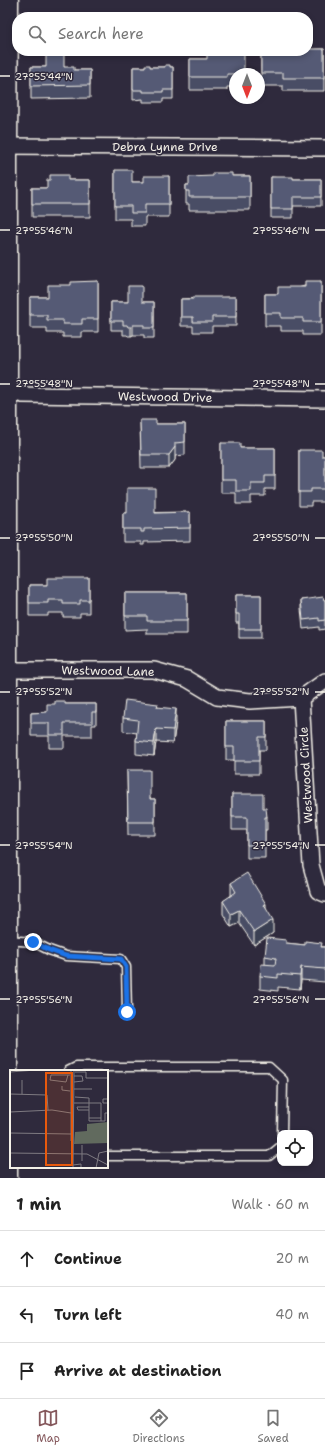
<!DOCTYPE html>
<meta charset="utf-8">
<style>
body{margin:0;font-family:"Shantell Sans",sans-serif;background:#f6f6f6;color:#222}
.controls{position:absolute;right:12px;bottom:12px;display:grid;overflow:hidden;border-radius:8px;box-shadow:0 2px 6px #0003}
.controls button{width:36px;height:36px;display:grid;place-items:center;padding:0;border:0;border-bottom:1px solid #e0e0e0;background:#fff;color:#222;font:20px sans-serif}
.compass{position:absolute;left:229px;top:68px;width:36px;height:36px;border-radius:50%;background:#fff;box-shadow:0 2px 6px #0003;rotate:180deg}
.stop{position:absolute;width:12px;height:12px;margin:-9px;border:3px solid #1a73e8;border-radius:50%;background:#fff}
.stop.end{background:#1a73e8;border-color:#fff;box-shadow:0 1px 4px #0008}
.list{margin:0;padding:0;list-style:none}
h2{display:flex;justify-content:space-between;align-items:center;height:52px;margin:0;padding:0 16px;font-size:17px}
h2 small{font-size:13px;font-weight:400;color:#767676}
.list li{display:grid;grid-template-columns:26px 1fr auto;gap:12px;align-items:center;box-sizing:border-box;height:56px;padding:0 16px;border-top:1px solid #e0e0e0}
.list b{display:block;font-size:15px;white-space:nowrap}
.list em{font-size:13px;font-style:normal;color:#767676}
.icon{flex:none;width:22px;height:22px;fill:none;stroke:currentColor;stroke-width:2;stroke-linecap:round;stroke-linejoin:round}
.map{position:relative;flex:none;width:325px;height:1178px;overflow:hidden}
.search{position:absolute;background:#fff;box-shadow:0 2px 6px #0003;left:12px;right:12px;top:12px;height:44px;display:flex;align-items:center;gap:10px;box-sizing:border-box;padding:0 14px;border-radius:16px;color:#767676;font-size:15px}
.sheet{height:220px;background:#fff}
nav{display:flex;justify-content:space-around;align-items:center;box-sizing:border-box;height:56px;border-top:1px solid #e0e0e0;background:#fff;font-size:11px;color:#767676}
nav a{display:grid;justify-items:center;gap:2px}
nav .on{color:#85585c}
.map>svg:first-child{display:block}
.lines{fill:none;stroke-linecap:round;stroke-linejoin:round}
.service-casing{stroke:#f4f1e8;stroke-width:11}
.minor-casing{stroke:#f4f1e8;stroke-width:18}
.secondary-casing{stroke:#f4f1e8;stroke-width:25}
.service{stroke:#2f2a3d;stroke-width:8}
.minor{stroke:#2f2a3d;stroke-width:15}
.secondary{stroke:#2f2a3d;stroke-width:22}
.wall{fill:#484d65;stroke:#f4f1e8}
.shaded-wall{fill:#3b3f52;stroke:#f4f1e8}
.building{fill:#545a75;stroke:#f4f1e8}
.route{stroke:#1a73e8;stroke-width:5}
.ticks{fill:none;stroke:#f4f1e8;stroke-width:1.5}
.labels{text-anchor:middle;stroke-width:3;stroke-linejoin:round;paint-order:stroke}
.street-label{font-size:12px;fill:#f4f1e8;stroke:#2f2a3d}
.inset-road{fill:none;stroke:#7e7a81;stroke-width:1}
.view{fill:#e8590c;fill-opacity:0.15;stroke:#e8590c;stroke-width:2}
.inset-edge{fill:none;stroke:#f4f1e8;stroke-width:2}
.ticks-label{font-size:10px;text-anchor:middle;fill:#f4f1e8;stroke:#2f2a3d;stroke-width:3;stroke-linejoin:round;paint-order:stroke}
</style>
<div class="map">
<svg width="325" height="1178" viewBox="0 0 325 1178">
<rect width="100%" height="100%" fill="#2f2a3d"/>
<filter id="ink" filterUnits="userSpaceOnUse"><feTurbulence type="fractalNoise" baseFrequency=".025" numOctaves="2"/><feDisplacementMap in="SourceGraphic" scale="8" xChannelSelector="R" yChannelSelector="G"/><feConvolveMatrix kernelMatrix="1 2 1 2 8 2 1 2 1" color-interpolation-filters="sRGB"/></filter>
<g filter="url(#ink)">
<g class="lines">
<g class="service-casing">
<g id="service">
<path d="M 7,940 L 33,942 L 49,950 L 66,956 L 121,959 L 126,967 L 127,1012"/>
<path d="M 68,1071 L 76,1067 L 269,1067 L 283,1080 L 282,1133"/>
<path d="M 107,1156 L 269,1156 L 280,1147"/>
</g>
</g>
<g class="minor-casing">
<g id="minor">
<path d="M 0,146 L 325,148"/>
<path d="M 0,390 L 6,390 L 23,395 L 325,399"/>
<path d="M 0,670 L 154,670 L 187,679 L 217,697 L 250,701 L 301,698 L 325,681"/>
<path d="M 301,698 L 311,865 L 318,891 L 325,894"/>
</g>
</g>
<g class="secondary-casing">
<path id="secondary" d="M 6,1178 L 6,146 L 7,0"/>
</g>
<use href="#service" class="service"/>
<use href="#minor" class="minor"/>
<use href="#secondary" class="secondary"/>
</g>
<g class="wall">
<path d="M 324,49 L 324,91 L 283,91 L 283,86 L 261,86 L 261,51 Z"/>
<path d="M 226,52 L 235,74 L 235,87 L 227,87 L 227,90 L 190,90 L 190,59 L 207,59 Z"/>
<path d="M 31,67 L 64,67 L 74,70 L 90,70 L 90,98 L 31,99 Z"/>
<path d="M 133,67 L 173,67 L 173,99 L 163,99 L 163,102 L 143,102 L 143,99 L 133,100 Z"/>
<path d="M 115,170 L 132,182 L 144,182 L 169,176 L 169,217 L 145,217 L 145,226 L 131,226 L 131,219 L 115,219 Z"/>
<path d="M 232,176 L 250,176 L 250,210 L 189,210 L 189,204 L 186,204 L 186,185 L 189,185 Z"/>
<path d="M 271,177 L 293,179 L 321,179 L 321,206 L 293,206 L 293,218 L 271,218 Z"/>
<path d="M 68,180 L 90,180 L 90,217 L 32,217 L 32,188 L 47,188 Z"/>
<path d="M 98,281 L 98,332 L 82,332 L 82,337 L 63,337 L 63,333 L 47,333 L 47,328 L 30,328 L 30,297 L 48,297 L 71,285 Z"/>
<path d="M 321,281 L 321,335 L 303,335 L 303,331 L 281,331 L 281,326 L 265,326 L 265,294 L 278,294 Z"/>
<path d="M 236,297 L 236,326 L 212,326 L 212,332 L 193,332 L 193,326 L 181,326 L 181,299 Z"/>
<path d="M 111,302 L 154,302 L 154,338 L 144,338 L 144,335 L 133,335 L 131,336 L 128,336 L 127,335 L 123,335 L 123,330 L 111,330 Z"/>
<path d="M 140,420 L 156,424 L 185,424 L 185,455 L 175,456 L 175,460 L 169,468 L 141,468 Z"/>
<path d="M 221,443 L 240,448 L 275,448 L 275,489 L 265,489 L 265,496 L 251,496 L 251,504 L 236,504 L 236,493 L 221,493 Z"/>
<path d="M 299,450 L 322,456 L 325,456 L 325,502 L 311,502 L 311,506 L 299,506 Z"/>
<path d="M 190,512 L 190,541 L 144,542 L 144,545 L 141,545 L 141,542 L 123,542 L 123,513 Z"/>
<path d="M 89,578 L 89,613 L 80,613 L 80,617 L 63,617 L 63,613 L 48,613 L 48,616 L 29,616 L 29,585 L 47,585 Z"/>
<path d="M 125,593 L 187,593 L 187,634 L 147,634 L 147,629 L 125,630 Z"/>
<path d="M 236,595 L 261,595 L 261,638 L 239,638 L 239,623 L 236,623 Z"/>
<path d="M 301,600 L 325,600 L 325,629 L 319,630 L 319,627 L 303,629 L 301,609 Z"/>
<path d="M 65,704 L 96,704 L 96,725 L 92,725 L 92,736 L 64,736 L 64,748 L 49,748 L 49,736 L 31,736 L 31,713 L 47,712 Z"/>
<path d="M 158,707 L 176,722 L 173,743 L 156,742 L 154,756 L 136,754 L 136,741 L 137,733 L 123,731 L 123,718 Z"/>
<path d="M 226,721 L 266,721 L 266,750 L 259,750 L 259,774 L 234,774 L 234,760 L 226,760 Z"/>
<path d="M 127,770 L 150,799 L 155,799 L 155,835 L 128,835 Z"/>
<path d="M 232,794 L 263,808 L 267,817 L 267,830 L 265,830 L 265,858 L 247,858 L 247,830 L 232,830 Z"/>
<path d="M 231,883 L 266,910 L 273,933 L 254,945 L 239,923 L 231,927 L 223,914 L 223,901 L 231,896 Z"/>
<path d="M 286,943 L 325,947 L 325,982 L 301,980 L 300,989 L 278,987 L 278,991 L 260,989 L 260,976 L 265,964 L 265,956 Z"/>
</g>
<g class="shaded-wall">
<path d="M 133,325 L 133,335 L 131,336 L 131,327 Z"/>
<path d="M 175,447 L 175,460 L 169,468 L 169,455 Z"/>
<path d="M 176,709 L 176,722 L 173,743 L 173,730 Z"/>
<path d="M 156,729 L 156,742 L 154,756 L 154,743 Z"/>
<path d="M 266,904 L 266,917 L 264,905 Z"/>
<path d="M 239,910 L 239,923 L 231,927 L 231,914 Z"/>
<path d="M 273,920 L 273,933 L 254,945 L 254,932 Z"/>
<path d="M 301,967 L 301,980 L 300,989 L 300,976 Z"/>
</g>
<g class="building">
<path d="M 308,49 L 324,49 L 324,78 L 283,78 L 283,73 L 261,73 L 261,51 L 308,51 Z"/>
<path d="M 46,51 L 64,51 L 64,67 L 74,67 L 74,70 L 90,70 L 90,85 L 31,86 L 31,67 L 46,67 Z"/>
<path d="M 207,51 L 244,52 L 244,74 L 227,74 L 227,77 L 190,77 L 190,59 L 207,59 Z"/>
<path d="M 145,65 L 150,65 L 150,67 L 165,67 L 165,65 L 170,65 L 170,67 L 173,67 L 173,90 L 163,90 L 163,92 L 143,92 L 143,90 L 133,90 L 133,67 L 145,67 Z"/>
<path d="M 115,170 L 132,170 L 132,182 L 144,182 L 144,176 L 169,176 L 169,204 L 145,204 L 145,213 L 131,213 L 131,206 L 115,206 Z"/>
<path d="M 213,173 L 232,173 L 232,176 L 250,176 L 250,197 L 189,197 L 189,191 L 186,191 L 186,185 L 189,185 L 189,177 L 213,176 Z"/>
<path d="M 50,175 L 68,175 L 68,180 L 90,180 L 90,204 L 32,204 L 32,188 L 47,188 L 47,180 L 50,180 Z"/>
<path d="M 271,177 L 293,177 L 293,179 L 321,179 L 321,197 L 293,197 L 293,209 L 271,209 Z"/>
<path d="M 98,281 L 98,319 L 82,319 L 82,324 L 63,324 L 63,320 L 47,320 L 47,315 L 30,315 L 30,297 L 48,297 L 48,285 L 71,285 L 71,282 Z"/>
<path d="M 305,281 L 321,281 L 321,322 L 303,322 L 303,318 L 281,318 L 281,313 L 265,313 L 265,294 L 278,294 L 278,287 L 305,287 Z"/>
<path d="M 128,286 L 142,286 L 142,302 L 154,302 L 154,328 L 144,328 L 144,325 L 133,325 L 131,327 L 128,327 L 127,325 L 123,325 L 123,321 L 111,321 L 111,302 L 128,302 Z"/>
<path d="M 193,297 L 236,297 L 236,317 L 212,317 L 212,322 L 193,322 L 193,317 L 181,317 L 181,299 L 193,299 Z"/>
<path d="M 140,420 L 156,420 L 156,424 L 185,424 L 185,442 L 175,443 L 175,447 L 169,455 L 141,455 Z"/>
<path d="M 221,443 L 240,443 L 240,448 L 275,448 L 275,476 L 265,476 L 265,483 L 251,483 L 251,491 L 236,491 L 236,480 L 221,480 Z"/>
<path d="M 299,450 L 322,450 L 322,456 L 325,456 L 325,489 L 311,489 L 311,492 L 299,492 Z"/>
<path d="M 127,488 L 155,488 L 155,513 L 190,512 L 190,528 L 144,529 L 144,532 L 141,532 L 141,529 L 123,529 L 123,513 L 127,513 Z"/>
<path d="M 47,578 L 89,578 L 89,600 L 80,600 L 80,604 L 63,604 L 63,600 L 48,600 L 48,603 L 29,603 L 29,585 L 47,585 Z"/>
<path d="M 125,593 L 187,593 L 187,621 L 147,621 L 147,616 L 125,616 Z"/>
<path d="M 236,595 L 261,595 L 261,629 L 239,629 L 239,614 L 236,614 Z"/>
<path d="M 323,597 L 324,600 L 325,600 L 325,620 L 319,621 L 319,618 L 303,620 L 301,600 Z"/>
<path d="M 125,700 L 158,704 L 157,707 L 176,709 L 173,730 L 156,729 L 154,743 L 136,741 L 138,720 L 123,718 Z"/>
<path d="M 55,701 L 65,701 L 65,704 L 96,704 L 96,712 L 92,712 L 92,723 L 64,723 L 64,735 L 49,735 L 49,723 L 31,723 L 31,713 L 47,712 L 47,704 L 55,704 Z"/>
<path d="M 226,721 L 266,721 L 266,737 L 259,737 L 259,761 L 234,761 L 234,747 L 226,747 Z"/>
<path d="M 127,770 L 150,770 L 150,799 L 155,799 L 155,822 L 128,822 Z"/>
<path d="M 232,794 L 263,794 L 263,808 L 266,808 L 267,817 L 265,817 L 265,845 L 247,845 L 247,817 L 232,817 Z"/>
<path d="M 247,873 L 266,904 L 264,905 L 273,920 L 254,932 L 239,910 L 231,914 L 223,901 L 236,892 L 231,883 Z"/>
<path d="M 267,938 L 286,940 L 286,943 L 305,945 L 305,941 L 322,943 L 321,947 L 325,947 L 325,969 L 301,967 L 300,976 L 278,974 L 278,978 L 260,976 L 261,964 L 275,965 L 276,958 L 265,956 Z"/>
</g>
</g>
<g class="lines" filter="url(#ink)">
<path class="route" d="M 33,942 L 49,950 L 66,956 L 121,959 L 126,967 L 127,1012"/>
</g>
<path class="ticks" d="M 0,76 L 10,76M 0,230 L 10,230M 315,230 L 325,230M 0,384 L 10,384M 315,384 L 325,384M 0,538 L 10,538M 315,538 L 325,538M 0,692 L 10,692M 315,692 L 325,692M 0,845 L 10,845M 315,845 L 325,845M 0,999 L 10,999M 315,999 L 325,999"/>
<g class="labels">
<g class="street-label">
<text x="165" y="151">Debra Lynne Drive</text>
<text transform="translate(165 397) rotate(1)" y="4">Westwood Drive</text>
<text transform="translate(108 671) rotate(1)" y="4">Westwood Lane</text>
<text transform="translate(306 775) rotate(-93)" y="4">Westwood Circle</text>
</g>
</g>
<g transform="translate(10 1070)">
<rect width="98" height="98" fill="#2f2a3d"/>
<path d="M 98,52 L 98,73 L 64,74 L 65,62 L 77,61 L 77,54 Z" fill="#616a5e"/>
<path class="inset-road" d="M 61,0 L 61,71M 0,2 L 26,0M 65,2 L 76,2 L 76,8 L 98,8M 58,5 L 56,12 L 40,10 L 41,5 L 60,5M 12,10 L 12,24M 64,12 L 73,11 L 72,6 L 64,6M 52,16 L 52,20 L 60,21M 64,19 L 82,19M 0,24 L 37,25 L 38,40M 98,29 L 93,29 L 93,33 L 98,33M 64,33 L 79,33 L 79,48 L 91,48 L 91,33 L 79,33 L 79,28 L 65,27M 79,40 L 68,40 L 67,37 L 79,37M 0,42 L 42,40 L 61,43M 79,48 L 79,51 L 91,51 L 91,48M 91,51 L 95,51 L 95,43 L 98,43M 0,63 L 61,64M 72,75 L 72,91M 0,83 L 77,84 L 98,95M 63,95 L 71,94 L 71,98M 63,98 L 64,0M 86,98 L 89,83 L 98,81"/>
<path class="view" d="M 36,3 L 62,3 L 62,95 L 36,95 Z"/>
<rect width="98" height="98" class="inset-edge"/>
</g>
<g class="ticks-label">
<text x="44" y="80">27°55'44"N</text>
<text x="281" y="234">27°55'46"N</text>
<text x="44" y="234">27°55'46"N</text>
<text x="281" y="387">27°55'48"N</text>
<text x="44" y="387">27°55'48"N</text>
<text x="281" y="541">27°55'50"N</text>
<text x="44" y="541">27°55'50"N</text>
<text x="281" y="695">27°55'52"N</text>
<text x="44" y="695">27°55'52"N</text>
<text x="44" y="849">27°55'54"N</text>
<text x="281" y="849">27°55'54"N</text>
<text x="281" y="1003">27°55'56"N</text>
<text x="44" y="1003">27°55'56"N</text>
</g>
</svg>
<div class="controls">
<button><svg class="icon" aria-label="locate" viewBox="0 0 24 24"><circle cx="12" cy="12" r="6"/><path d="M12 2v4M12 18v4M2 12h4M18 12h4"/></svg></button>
</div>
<svg class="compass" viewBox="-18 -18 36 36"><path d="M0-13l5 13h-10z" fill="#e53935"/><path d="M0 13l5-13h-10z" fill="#767676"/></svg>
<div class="stop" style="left:127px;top:1012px"></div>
<div class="stop end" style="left:33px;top:942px"></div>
<div class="search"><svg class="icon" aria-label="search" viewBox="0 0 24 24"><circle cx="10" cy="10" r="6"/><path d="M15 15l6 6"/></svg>Search here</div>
</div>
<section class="sheet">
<h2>1 min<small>Walk · 60 m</small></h2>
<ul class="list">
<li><svg class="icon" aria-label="ahead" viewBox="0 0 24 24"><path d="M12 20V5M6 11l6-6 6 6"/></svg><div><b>Continue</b></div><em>20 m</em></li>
<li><svg class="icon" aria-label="left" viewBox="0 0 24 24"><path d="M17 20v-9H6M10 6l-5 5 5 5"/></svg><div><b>Turn left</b></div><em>40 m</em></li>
<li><svg class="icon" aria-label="arrive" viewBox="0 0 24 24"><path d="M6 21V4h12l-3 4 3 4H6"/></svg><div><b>Arrive at destination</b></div></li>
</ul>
</section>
<nav>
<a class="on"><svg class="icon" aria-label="map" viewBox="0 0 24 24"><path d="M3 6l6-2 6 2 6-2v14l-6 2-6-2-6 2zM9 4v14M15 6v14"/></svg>Map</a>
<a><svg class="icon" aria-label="directions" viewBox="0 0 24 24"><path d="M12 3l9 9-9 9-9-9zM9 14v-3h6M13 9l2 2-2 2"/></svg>Directions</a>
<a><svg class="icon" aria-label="saved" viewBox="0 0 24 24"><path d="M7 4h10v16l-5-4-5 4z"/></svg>Saved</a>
</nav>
